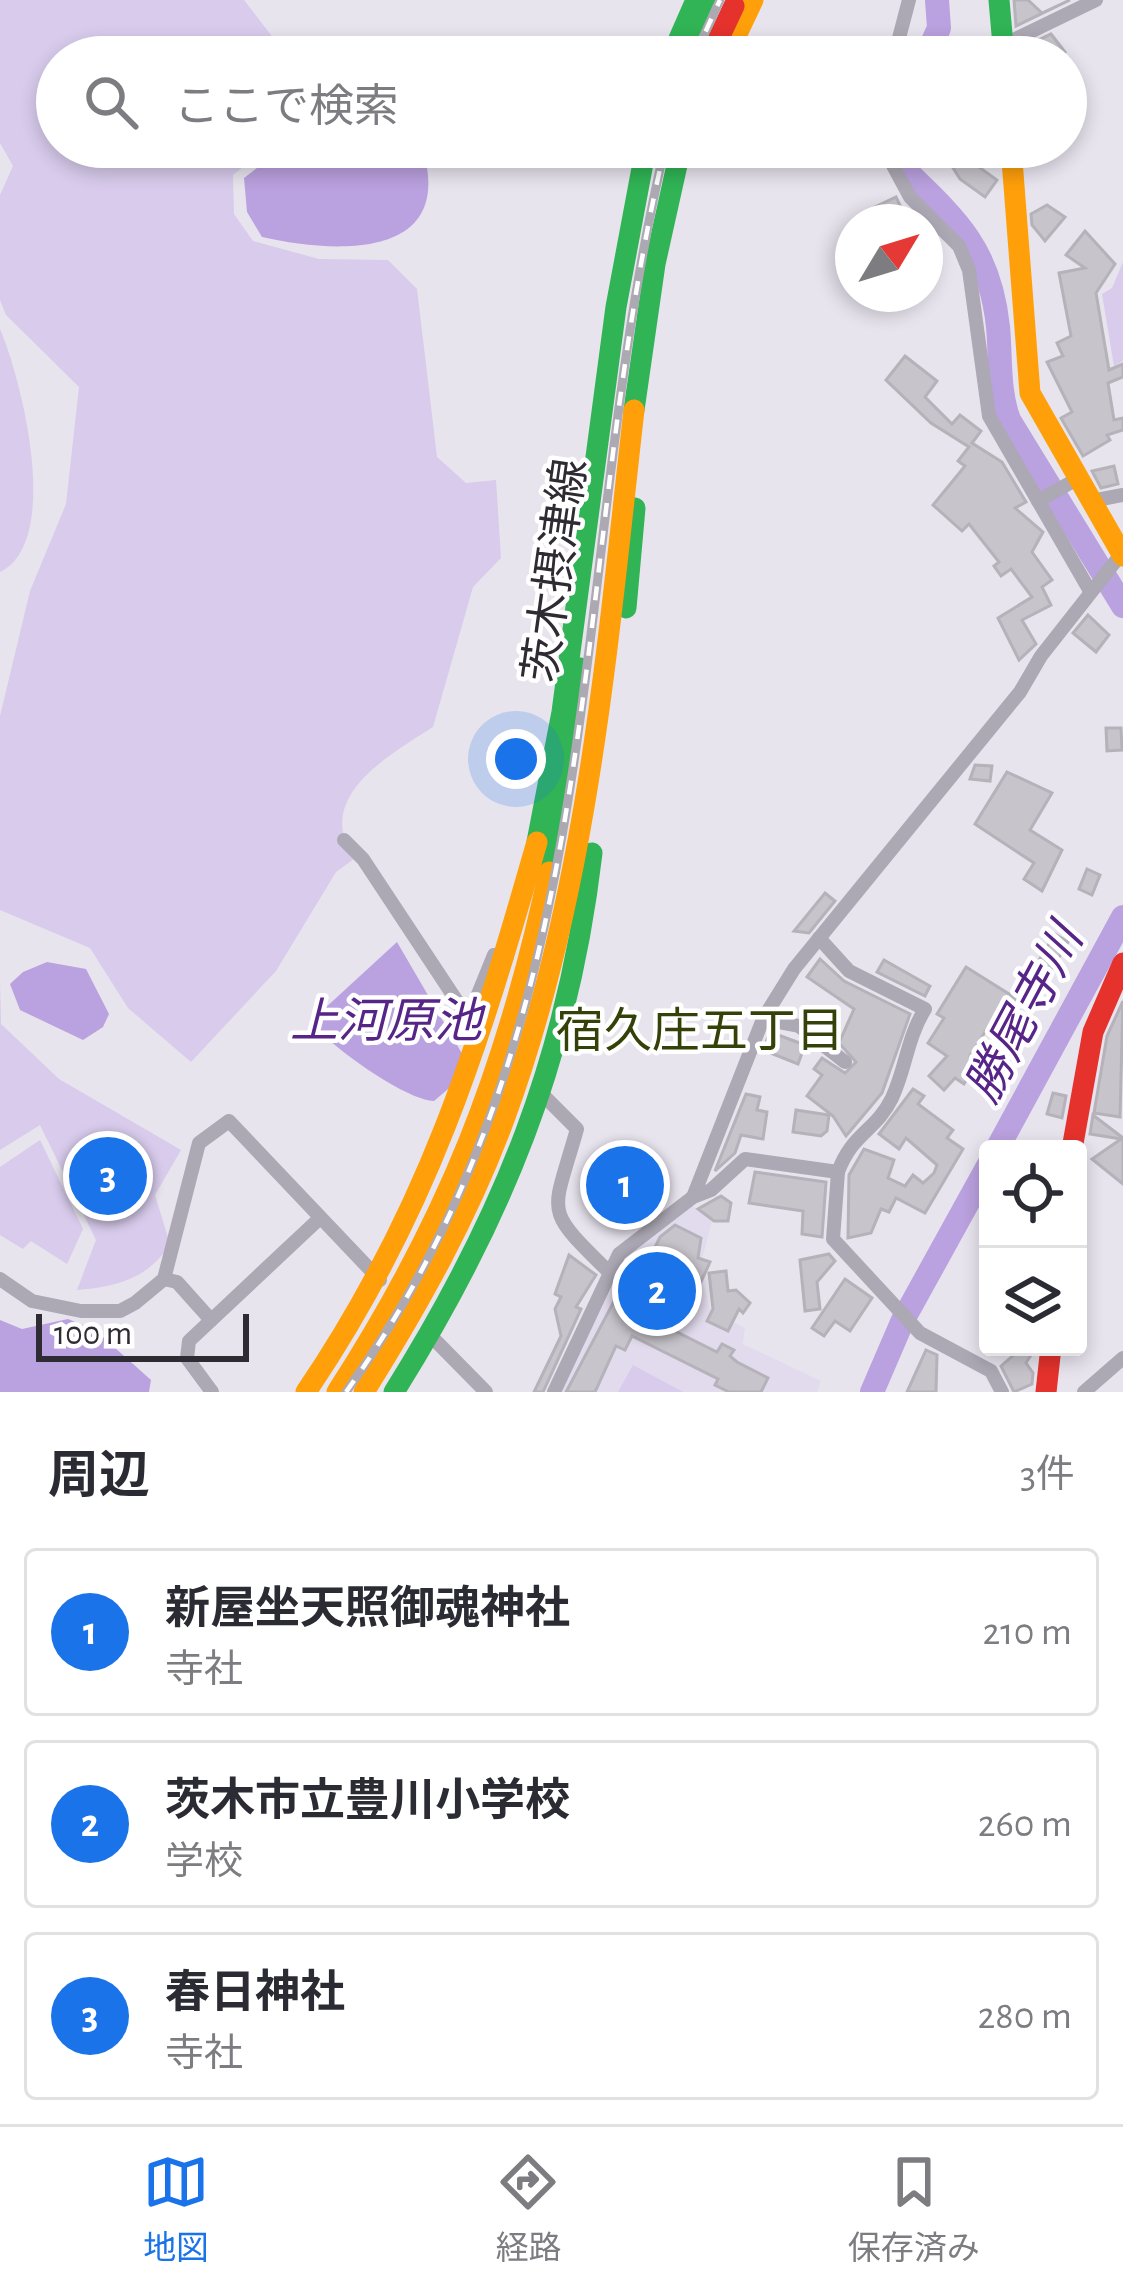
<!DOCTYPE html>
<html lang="ja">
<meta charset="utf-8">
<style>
body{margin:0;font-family:"Alegreya Sans","Noto Sans JP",sans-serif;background:#f2f2f3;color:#2b2b33}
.controls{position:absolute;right:36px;bottom:36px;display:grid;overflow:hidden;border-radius:12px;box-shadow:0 6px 18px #0003}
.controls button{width:108px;height:108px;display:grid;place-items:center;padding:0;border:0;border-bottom:3px solid #e1e1e2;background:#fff;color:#2b2b33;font:60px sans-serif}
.compass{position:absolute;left:835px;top:204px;width:108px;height:108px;border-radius:50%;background:#fff;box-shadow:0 6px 18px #0003;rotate:52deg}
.scale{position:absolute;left:36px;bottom:30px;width:213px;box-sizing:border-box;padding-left:12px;border:6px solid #2e2b32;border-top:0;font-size:33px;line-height:42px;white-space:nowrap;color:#2e2b32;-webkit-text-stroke:9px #fff;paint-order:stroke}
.you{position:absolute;left:516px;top:759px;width:42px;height:42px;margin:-30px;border:9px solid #fff;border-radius:50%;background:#1a73e8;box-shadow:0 0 0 18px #1a73e833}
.badge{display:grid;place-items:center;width:78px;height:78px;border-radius:50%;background:#1a73e8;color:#fff;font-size:39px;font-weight:700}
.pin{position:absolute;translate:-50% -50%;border:6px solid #fff;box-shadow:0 3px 12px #0006}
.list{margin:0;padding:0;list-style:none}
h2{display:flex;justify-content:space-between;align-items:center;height:156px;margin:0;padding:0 48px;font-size:51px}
h2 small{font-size:39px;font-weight:400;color:#7c7c81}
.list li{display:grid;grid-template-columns:78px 1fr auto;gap:36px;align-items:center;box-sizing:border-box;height:168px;margin:0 24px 24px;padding:0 24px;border:3px solid #e1e1e2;border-radius:12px}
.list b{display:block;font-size:45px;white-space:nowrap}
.list p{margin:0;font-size:39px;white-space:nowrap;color:#7c7c81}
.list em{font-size:39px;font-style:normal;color:#7c7c81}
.icon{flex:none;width:66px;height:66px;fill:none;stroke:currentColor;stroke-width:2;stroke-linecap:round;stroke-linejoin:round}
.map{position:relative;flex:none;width:1123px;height:1392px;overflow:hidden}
.search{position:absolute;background:#fff;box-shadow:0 6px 18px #0003;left:36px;right:36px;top:36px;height:132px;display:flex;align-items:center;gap:30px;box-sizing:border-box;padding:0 42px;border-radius:66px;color:#7c7c81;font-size:45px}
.sheet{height:732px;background:#fff}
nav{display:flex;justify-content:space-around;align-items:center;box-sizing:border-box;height:168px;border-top:3px solid #e1e1e2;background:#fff;font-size:33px;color:#7c7c81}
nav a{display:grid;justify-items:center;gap:6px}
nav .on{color:#1a73e8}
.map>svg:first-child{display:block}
.built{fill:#e2dbed}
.green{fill:#d8cbec}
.water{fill:#baa1df}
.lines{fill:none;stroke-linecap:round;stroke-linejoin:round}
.river{stroke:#baa1df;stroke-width:24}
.building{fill:#c7c4cb;stroke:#b5b2ba;stroke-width:3}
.street{stroke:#aca8b4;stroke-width:14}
.fast{stroke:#30b455;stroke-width:21}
.slow{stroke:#ff9f0a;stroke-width:21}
.jam{stroke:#e5322d;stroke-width:21}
.rail-casing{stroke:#aca9b2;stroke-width:9}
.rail{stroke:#fff;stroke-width:4.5;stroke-dasharray:14;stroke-linecap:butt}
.labels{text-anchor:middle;stroke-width:9;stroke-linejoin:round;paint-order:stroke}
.street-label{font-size:45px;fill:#2e2b32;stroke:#fff}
.water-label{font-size:48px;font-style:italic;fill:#572588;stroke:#fff}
.neighbourhood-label{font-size:48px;fill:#344108;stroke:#fff}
</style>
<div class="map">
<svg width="1123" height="1392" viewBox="0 0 1123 1392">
<rect width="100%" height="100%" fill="#e8e4ee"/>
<path class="built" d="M 693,1206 L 712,1221 L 699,1271 L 711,1311 L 745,1328 L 743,1344 L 821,1381 L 817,1392 L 559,1392 L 629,1253 Z"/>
<g class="green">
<path d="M 0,0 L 244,0 L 288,57 L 57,57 L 57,147 L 268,147 L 233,175 L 234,214 L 253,241 L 319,259 L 388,260 L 417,289 L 437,457 L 466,483 L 496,480 L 501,558 L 473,587 L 433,727 C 388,756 313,797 354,859 L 336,872 L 276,971 L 191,1062 L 128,1008 L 90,948 L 0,910 L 0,716 L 30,591 L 66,504 L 79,387 L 6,315 L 0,300 L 0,195 L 13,166 L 0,143 Z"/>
<path d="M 1123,262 L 1123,361 L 1114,366 L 1102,294 L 1112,288 Z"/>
<path d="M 0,329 C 21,378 63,541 0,572 Z"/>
<path d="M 0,980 L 1,1024 L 59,1079 L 181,1150 L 155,1195 L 170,1244 C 148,1279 116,1287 77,1290 L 96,1240 L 40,1125 L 0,1150 Z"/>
<path d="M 40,1140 L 83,1229 L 67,1264 L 31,1241 L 23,1249 L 0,1235 L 0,1167 Z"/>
<path d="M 633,1365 L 683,1392 L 618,1392 Z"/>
</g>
<g class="water">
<path d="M 284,147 L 422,147 C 458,262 332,253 262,237 L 247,212 L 244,178 Z"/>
<path d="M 397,942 L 464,1057 L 461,1078 L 434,1101 C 405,1100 329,1046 311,1021 Z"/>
<path d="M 47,962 L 86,969 L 109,1014 L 103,1027 L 83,1040 L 20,1010 L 10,984 L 23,972 Z"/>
<path d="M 68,1319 L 95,1330 L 151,1380 L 149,1392 L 0,1392 L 0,1320 L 22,1329 Z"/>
</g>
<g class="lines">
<g class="river">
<path d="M 926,57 L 939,28 L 937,0"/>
<path d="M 906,147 L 905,170 C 958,221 990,250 998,327 C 1001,359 998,390 1009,420 L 1123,606"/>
<path d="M 997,1149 L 1123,917"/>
<path d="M 872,1392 L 903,1320 L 988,1166"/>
</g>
</g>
<g class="building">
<path d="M 1014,0 L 1028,0 L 1042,13 L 1070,0 L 1016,26 Z"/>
<path d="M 1051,34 L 1065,52 L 1059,57 L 1019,57 L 1018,50 Z"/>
<path d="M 940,147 L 951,147 L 997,180 L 985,197 L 960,179 Z"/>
<path d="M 896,197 L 908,222 L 882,222 L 875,207 Z"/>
<path d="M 1047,205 L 1065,217 L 1045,241 L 1032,225 L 1031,214 Z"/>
<path d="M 1085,231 L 1115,264 L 1096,293 L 1109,370 L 1123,364 L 1123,377 L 1108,383 L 1114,420 L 1123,418 L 1123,430 L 1107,435 L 1110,440 L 1083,456 L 1061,418 L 1072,412 L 1047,362 L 1063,356 L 1057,343 L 1071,336 L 1059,273 L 1085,268 L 1066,255 Z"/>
<path d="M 905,356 L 937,381 L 925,397 L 952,424 L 960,415 L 981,431 L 972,443 L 1002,462 L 1026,502 L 1015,508 L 1043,532 L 1032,552 L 1052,580 L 1042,587 L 1051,605 L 1022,620 L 1036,644 L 1019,660 L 998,618 L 1032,597 L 1011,569 L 1001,576 L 994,566 L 999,562 L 969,524 L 962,531 L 933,505 L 965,466 L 958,461 L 969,447 L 931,423 L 886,380 Z"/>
<path d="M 1114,466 L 1118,484 L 1101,488 L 1092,471 Z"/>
<path d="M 1088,615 L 1109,635 L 1096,652 L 1073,633 Z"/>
<path d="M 1106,728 L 1121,728 L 1122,750 L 1107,751 Z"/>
<path d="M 975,765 L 992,766 L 990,781 L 970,779 Z"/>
<path d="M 1007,772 L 1052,793 L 1030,830 L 1062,850 L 1042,891 L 1024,879 L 1034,863 L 975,824 Z"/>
<path d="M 1087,869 L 1100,875 L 1092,895 L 1079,889 Z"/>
<path d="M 825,893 L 835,901 L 809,933 L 794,931 Z"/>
<path d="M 1055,934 L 1068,942 L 1041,988 L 1026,981 Z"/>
<path d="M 820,959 L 844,981 L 910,1014 L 882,1093 L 846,1136 L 833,1116 L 807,1096 L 822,1075 L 814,1069 L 822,1058 L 845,1073 L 856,1062 L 839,1043 L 854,1009 L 807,977 Z"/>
<path d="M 884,960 L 930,986 L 925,996 L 877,972 Z"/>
<path d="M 966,967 L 1017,999 L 1005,1019 L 996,1014 L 970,1056 L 1002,1070 L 993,1085 L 972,1071 L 964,1084 L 955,1078 L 944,1090 L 929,1076 L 947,1056 L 928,1043 L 944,1018 L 937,1014 Z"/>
<path d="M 1123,1001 L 1120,1117 L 1094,1113 L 1107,1036 Z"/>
<path d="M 770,1032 L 805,1045 L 798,1064 L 763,1050 Z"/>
<path d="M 913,1089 L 924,1096 L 918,1104 L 953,1130 L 947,1138 L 963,1149 L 925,1213 L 896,1198 L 889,1212 L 881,1209 L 871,1233 L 848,1238 L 849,1175 L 864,1149 L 894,1160 L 888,1178 L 905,1186 L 913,1175 L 923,1183 L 934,1173 L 937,1165 L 906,1138 L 899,1149 L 879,1134 Z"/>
<path d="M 1053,1093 L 1066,1096 L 1062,1118 L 1047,1114 Z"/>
<path d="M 746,1094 L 760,1097 L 757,1110 L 767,1112 L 763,1139 L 741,1135 L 735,1153 L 715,1171 Z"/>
<path d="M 796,1110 L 829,1115 L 827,1131 L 821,1136 L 793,1132 Z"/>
<path d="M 1093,1115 L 1123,1138 L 1123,1184 L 1092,1159 L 1121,1139 L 1090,1134 Z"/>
<path d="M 124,1148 L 142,1169 L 107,1188 L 90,1161 L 100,1153 L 108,1161 Z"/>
<path d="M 626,1169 L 638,1176 L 625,1204 L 611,1197 Z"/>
<path d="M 755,1172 L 826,1182 L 822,1237 L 802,1234 L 803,1211 L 749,1203 Z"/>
<path d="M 721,1196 L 731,1203 L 728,1221 L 714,1221 L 698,1209 Z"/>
<path d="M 675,1225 L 701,1238 L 698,1258 L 710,1262 L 690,1306 L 678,1300 L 665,1326 L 717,1352 L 722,1344 L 734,1350 L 730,1356 L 737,1362 L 768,1378 L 761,1392 L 729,1392 L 715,1385 L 718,1379 L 632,1336 L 625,1350 L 616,1346 L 595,1392 L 566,1392 L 619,1292 L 631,1297 L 660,1237 Z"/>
<path d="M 829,1254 L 835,1261 L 817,1282 L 820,1309 L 805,1311 L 800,1260 Z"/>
<path d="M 569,1255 L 596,1275 L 576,1307 L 581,1309 L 543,1392 L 534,1392 L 561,1336 L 555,1309 L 561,1297 L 555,1294 Z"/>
<path d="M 726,1271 L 728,1291 L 736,1290 L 750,1303 L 743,1313 L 739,1309 L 728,1331 L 707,1321 L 713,1309 L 709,1273 Z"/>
<path d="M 845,1279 L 872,1298 L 850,1331 L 835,1321 L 824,1336 L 812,1328 Z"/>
<path d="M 1023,1347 L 1036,1347 L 1026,1363 L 1033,1373 L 1032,1384 L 1014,1392 L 1001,1366 Z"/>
<path d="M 926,1350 L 937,1355 L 936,1392 L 907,1392 Z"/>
</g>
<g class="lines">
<g class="street">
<path d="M 1003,45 L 1096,0"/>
<path d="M 894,57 L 909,0"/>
<path d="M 883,147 L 910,197 L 959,246 L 969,270 L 989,416 L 1090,591"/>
<path d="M 1038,501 L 1077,479"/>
<path d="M 1091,501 L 1123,495"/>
<path d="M 344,840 L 363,859 L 476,1030"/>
<path d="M 819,938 L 849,971 L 925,1009 C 907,1038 906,1068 892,1098 C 876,1131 852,1133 838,1172"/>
<path d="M 468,1019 L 494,955 L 507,957"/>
<path d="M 763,1019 L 799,1026 L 845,1062"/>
<path d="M 539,1091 L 577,1129 C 552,1218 542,1206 610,1273"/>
<path d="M 693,1197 L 763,1019 L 794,969 L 1020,692 L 1041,656 L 1122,553"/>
<path d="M 0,1279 L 32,1301 L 81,1311 L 120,1311 L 135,1303 L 164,1279 L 199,1143 L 229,1121 L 380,1280"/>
<path d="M 164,1279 L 177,1282 L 211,1320"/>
<path d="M 427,1332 L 486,1392"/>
<path d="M 212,1392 L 187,1358 L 189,1341 L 320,1218"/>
<path d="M 554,1392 L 619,1254 L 693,1197 L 711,1190 L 745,1159 L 838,1172 L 833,1239 L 920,1333 L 991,1371 L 1002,1392"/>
<path d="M 1084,1392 L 1123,1358"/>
</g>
<g class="fast">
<path d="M 999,0 L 1004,57"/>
<path d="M 671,57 L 696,0"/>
<path d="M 689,57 L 712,0"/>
<path d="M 634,410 L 655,264 L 681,147"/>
<path d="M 626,608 L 635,508"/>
<path d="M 537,842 L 562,712 L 616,307 L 646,147"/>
<path d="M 549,872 L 580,668"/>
<path d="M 394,1392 C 503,1218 568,1058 592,853"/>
</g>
<g class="slow">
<path d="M 726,57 L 753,0"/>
<path d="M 1011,147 L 1030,393 L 1123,556"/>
<path d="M 306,1392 C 428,1212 478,1048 537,842"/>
<path d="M 337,1392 C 448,1220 506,1071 549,872"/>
<path d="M 364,1392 C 419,1304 469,1215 505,1117 C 588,889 607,648 634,410"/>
</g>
<g class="jam">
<path d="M 710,57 L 734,6"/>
<path d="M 1072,1149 L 1093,1032 L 1123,963"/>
<path d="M 1046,1392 L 1051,1347"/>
</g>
<g class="rail-casing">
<g id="rail">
<path d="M 694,57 L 720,0"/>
<path d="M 346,1392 C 619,1011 564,577 665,147"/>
</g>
</g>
<use href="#rail" class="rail"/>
</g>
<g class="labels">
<g class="street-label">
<text transform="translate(554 570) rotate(-82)" y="16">茨木摂津線</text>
</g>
<g class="water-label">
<text transform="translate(1023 1013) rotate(-62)" y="17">勝尾寺川</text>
<text x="386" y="1037">上河原池</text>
</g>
<g class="neighbourhood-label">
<text x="700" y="1047">宿久庄五丁目</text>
</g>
</g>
</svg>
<div class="controls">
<button><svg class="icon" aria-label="locate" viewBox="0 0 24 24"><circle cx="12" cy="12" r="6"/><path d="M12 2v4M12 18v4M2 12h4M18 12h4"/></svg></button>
<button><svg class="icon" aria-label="layers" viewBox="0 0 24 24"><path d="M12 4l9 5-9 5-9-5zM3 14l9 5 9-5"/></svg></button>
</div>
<svg class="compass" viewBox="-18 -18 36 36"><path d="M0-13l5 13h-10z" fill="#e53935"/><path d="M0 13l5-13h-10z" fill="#7c7c81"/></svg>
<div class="scale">100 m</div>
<div class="you"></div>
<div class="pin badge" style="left:625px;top:1185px">1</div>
<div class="pin badge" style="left:657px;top:1291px">2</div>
<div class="pin badge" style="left:108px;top:1176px">3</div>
<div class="search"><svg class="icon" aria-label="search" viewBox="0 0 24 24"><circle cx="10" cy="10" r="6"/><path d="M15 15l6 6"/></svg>ここで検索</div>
</div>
<section class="sheet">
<h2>周辺<small>3件</small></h2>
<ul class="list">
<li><span class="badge">1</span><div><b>新屋坐天照御魂神社</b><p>寺社</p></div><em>210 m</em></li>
<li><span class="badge">2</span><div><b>茨木市立豊川小学校</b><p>学校</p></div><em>260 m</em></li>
<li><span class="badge">3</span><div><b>春日神社</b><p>寺社</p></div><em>280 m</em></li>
</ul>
</section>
<nav>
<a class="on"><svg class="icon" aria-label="map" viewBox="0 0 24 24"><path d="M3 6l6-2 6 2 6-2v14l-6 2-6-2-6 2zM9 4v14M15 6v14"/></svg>地図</a>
<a><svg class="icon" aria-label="directions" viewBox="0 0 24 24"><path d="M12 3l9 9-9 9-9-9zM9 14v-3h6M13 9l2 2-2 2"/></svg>経路</a>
<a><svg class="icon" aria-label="saved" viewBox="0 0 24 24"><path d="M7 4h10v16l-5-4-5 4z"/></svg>保存済み</a>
</nav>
